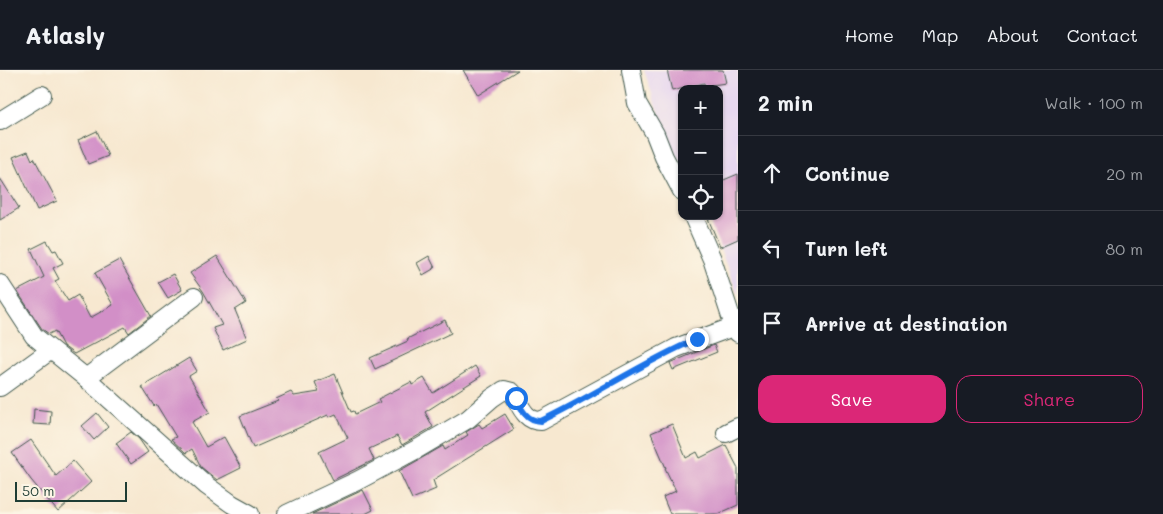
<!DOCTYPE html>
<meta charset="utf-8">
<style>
body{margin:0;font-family:Mali,sans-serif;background:#20242c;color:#f1f3f6}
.controls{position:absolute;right:15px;top:15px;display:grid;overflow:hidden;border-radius:10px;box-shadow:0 1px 4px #0004}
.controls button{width:45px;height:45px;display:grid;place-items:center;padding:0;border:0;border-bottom:1px solid #363941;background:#171b24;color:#f1f3f6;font:25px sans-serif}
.scale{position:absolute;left:15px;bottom:12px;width:112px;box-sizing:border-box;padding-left:5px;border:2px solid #1f3d34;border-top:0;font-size:14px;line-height:18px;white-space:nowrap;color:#1f3d34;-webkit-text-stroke:4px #fcf5e5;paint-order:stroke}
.stop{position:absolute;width:15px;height:15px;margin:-11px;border:4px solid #1a73e8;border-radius:50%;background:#fff}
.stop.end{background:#1a73e8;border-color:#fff;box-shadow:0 1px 5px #0008}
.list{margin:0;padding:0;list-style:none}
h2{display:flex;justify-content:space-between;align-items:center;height:65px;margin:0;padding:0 20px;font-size:21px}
h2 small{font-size:16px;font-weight:400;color:#9ea1a6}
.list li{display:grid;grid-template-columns:32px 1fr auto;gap:15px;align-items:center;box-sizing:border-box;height:75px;padding:0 20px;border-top:1px solid #363941}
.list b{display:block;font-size:19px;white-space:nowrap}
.list em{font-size:16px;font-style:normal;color:#9ea1a6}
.actions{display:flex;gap:10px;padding:15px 20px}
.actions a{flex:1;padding:11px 0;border:1px solid #db2777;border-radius:15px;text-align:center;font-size:18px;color:#db2777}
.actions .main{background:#db2777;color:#fff}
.icon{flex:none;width:28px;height:28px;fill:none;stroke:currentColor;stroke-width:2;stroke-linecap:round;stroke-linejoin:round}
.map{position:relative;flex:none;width:738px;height:444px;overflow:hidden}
header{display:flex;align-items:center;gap:30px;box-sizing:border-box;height:70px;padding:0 25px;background:#171b24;border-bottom:1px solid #363941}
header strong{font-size:24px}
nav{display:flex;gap:28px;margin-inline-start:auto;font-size:18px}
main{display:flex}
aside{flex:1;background:#171b24}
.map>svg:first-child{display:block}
.built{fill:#e4d3f1}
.building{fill:#d28fc7}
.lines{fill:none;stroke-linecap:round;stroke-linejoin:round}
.street-casing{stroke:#3f574b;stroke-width:20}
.street{stroke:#fff;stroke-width:18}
.route{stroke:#1a73e8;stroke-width:6}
</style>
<header>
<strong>Atlasly</strong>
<nav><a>Home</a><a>Map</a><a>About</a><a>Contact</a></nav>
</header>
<main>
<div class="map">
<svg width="738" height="444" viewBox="0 0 738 444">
<rect width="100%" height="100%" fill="#fcf5e5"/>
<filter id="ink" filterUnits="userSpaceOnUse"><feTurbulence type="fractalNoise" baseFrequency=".02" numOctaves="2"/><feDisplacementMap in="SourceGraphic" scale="10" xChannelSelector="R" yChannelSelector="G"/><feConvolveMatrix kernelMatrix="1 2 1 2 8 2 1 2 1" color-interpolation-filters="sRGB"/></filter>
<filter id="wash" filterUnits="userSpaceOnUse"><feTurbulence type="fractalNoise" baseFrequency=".0096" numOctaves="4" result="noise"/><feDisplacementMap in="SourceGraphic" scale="20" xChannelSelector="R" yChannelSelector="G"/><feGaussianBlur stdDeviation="1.12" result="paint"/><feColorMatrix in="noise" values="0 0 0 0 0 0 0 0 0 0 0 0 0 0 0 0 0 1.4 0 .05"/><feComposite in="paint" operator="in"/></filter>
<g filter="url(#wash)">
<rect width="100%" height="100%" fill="#f7e8d0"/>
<path class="built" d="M 644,0 L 738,0 L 738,225 L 707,146 L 719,146 L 719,19 L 682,19 L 682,96 L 665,63 Z"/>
<g id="blocks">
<g class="building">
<path d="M 463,0 L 518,0 L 478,25 Z"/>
<path d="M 667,0 L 723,0 L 726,13 L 705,16 L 704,13 L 672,21 Z"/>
<path d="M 97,61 L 108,86 L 88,94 L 78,70 Z"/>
<path d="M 28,81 L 32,90 L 34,88 L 57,131 L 37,140 L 13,87 Z"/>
<path d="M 738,104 L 738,169 L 720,177 L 707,146 L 719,146 L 719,112 Z"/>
<path d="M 0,108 L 19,138 L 0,150 Z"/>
<path d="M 47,171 L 53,181 L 56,180 L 63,193 L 53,198 L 59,209 L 55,211 L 68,231 L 78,225 L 90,248 L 113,235 L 95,203 L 119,190 L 151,246 L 129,263 L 125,257 L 74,284 L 63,276 L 55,261 L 49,264 L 42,259 L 17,221 L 44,207 L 31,179 Z"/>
<path d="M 217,186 L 246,233 L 235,240 L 247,269 L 223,280 L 213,258 L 222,255 L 203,221 L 190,203 Z"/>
<path d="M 429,186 L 435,198 L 423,205 L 417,193 Z"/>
<path d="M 173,204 L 182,220 L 168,228 L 158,212 Z"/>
<path d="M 445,250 L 451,263 L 375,299 L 370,288 L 408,271 L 407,269 Z"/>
<path d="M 714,275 L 717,282 L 673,300 L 670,293 Z"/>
<path d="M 189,288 L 197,301 L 189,306 L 210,342 L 192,352 L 206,377 L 224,367 L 241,398 L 217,410 L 201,397 L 192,379 L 186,383 L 171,369 L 176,367 L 156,334 L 154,336 L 142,317 Z"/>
<path d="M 475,296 L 481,306 L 425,342 L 433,357 L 402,375 L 397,366 L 369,379 L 374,390 L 333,410 L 319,382 L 348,368 L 336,344 L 329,347 L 328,345 L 253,378 L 240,346 L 278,331 L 276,329 L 291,322 L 294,326 L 319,322 L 315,312 L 335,304 L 351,342 L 354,341 L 355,344 L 380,332 L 378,329 L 411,312 L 412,315 L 424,308 L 433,323 Z"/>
<path d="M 34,339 L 51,341 L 50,355 L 33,354 Z"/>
<path d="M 97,343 L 108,357 L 94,370 L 82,356 Z"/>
<path d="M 505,344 L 514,359 L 433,410 L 436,419 L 412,429 L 399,401 L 443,376 L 445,380 L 468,365 L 466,362 L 479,354 L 482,358 Z"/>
<path d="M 672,354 L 686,388 L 697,382 L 700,388 L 726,375 L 738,398 L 738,435 L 718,444 L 670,444 L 663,427 L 676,421 L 665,398 L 666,398 L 651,363 Z"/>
<path d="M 131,362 L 139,369 L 148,382 L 131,394 L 116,373 Z"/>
<path d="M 31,370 L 56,406 L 73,391 L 91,412 L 58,442 L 31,410 L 12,383 Z"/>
<path d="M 363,420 L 373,440 L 365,444 L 312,444 Z"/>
</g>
</g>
</g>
<g filter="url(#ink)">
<use href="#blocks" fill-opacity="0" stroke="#3f574b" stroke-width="1"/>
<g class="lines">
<g class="street-casing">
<g id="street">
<path d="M 631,0 L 637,33 L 655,64 L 664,87 L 682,121"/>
<path d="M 0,51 L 42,25"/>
<path d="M 693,146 L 712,189 L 731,247 L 738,263"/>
<path d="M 0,214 L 34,266 L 86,308 L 207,416 L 232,434 L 250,444"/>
<path d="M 86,308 L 194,227"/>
<path d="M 0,317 L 51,280"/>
<path d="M 726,363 L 738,357"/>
<path d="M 287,444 L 357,411 L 419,378 L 468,349 L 492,328 L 504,320 L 512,322 C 520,334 524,351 541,351 L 676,278 L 738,255"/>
</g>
</g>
<use href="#street" class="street"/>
</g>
</g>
<g class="lines" filter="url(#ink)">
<path class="route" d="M 516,328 C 521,339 527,351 541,351 C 594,326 643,292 697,269"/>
</g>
</svg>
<div class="controls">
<button>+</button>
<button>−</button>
<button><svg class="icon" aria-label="locate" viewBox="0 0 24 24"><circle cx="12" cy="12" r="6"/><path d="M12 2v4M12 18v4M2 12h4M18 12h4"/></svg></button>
</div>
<div class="scale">50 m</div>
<div class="stop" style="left:516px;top:328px"></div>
<div class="stop end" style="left:697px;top:269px"></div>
</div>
<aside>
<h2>2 min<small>Walk · 100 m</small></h2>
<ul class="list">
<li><svg class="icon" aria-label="ahead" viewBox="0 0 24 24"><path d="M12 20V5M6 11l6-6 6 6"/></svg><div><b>Continue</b></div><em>20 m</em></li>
<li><svg class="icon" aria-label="left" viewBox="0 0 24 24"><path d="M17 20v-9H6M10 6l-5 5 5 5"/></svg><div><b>Turn left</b></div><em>80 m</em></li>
<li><svg class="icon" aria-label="arrive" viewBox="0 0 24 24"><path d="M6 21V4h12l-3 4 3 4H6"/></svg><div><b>Arrive at destination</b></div></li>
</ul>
<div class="actions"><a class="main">Save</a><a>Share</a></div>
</aside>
</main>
